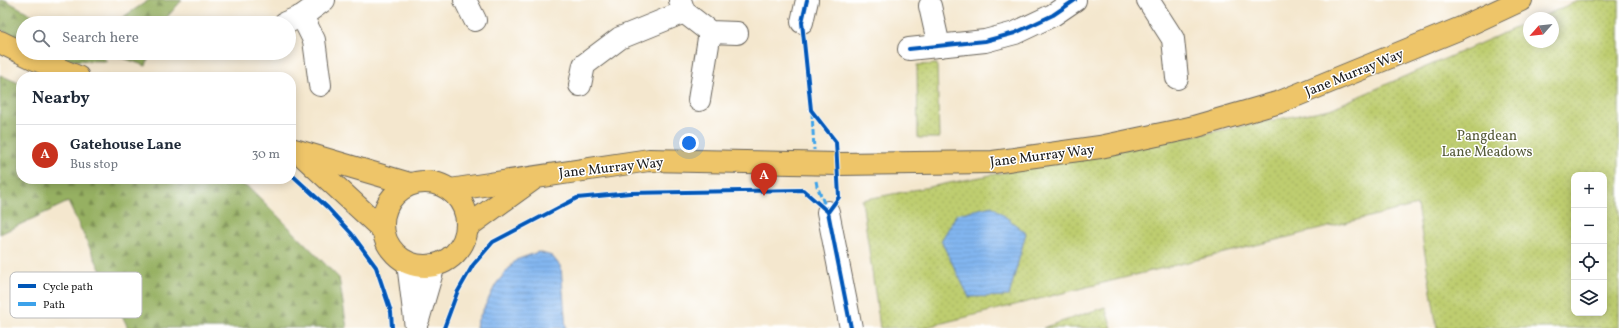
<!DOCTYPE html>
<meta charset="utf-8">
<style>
body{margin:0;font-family:Vollkorn,serif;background:#f6f6f7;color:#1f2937}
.controls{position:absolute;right:12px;bottom:12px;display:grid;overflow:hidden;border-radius:8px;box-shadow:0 2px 10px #0003}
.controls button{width:36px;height:36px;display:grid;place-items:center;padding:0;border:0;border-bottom:1px solid #e0e1e3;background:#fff;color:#1f2937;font:20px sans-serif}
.compass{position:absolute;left:1523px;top:12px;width:36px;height:36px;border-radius:50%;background:#fff;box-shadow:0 2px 10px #0003;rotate:243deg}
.you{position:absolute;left:689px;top:143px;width:14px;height:14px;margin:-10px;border:3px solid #fff;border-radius:50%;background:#1a73e8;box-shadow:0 0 0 6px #1a73e833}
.badge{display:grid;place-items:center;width:26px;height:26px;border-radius:50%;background:#c8321e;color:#fff;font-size:13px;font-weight:700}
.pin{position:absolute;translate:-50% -33px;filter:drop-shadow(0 1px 2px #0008)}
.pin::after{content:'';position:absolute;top:21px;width:14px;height:12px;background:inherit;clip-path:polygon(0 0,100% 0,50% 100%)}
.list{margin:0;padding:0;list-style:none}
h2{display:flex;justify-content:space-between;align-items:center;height:52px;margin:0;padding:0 16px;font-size:17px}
h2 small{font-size:13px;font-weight:400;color:#747a83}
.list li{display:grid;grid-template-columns:26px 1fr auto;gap:12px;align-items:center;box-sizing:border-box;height:60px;padding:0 16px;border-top:1px solid #e0e1e3}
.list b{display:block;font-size:15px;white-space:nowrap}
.list p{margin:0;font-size:13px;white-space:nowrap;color:#747a83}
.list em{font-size:13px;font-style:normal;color:#747a83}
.icon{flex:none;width:22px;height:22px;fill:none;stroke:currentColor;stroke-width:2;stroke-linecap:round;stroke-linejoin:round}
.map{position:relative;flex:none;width:1619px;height:328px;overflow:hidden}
.search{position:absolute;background:#fff;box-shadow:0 2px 10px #0003;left:16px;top:16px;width:280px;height:44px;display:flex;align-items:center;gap:10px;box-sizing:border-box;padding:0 14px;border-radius:22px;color:#747a83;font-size:15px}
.panel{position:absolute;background:#fff;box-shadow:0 2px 10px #0003;left:16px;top:72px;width:280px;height:112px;border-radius:16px}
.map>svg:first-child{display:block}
.forest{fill:url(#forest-firs);stroke:#59663f}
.park{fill:url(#park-dots);stroke:#6d7446;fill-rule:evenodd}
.water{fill:url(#water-rules);stroke:#4f6986}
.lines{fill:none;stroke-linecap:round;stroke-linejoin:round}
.minor-casing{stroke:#68635a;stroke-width:24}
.major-casing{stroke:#68635a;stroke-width:24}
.minor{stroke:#fff;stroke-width:22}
.major{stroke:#eec569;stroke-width:22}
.quiet{stroke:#3da2ea;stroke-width:3;stroke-dasharray:6 3;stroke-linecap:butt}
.cycleway-casing{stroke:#fff;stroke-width:6}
.cycleway{stroke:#0057b8;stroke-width:4}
.labels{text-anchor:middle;stroke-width:3;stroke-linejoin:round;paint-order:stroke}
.street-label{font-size:14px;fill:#1c1c1c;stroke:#fff}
.park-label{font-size:14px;fill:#555a39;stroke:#fff}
.key{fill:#fff;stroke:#bbb;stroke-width:1}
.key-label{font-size:11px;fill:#1c1c1c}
</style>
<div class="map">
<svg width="1619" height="328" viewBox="0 0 1619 328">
<defs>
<pattern id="forest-firs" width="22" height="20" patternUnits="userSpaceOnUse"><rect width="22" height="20" fill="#96b062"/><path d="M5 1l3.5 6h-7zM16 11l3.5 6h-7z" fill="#7a8e50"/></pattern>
<pattern id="park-dots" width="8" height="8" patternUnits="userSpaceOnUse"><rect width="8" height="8" fill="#becd70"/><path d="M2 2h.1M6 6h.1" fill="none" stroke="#a3af60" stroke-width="1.8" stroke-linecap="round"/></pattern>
<pattern id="water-rules" width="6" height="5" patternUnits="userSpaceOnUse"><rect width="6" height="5" fill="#82b6f0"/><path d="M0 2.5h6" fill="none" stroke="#709ccd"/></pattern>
</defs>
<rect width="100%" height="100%" fill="#fff"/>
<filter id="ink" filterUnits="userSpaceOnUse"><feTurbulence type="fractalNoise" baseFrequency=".025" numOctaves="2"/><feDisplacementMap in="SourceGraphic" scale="8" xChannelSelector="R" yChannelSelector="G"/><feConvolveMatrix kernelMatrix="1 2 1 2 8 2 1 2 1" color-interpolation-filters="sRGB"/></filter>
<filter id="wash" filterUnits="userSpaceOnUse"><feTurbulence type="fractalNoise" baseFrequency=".012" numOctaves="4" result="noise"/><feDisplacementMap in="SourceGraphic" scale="16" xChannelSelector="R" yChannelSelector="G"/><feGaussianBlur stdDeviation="0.9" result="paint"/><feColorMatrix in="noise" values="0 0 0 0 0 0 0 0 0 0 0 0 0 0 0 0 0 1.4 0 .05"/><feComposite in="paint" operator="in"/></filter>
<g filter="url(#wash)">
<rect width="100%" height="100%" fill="#f4e7ce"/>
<g class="forest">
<path d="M 0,0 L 5,0 L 47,23 L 23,23 L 23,41 L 0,29 Z"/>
<path d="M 149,0 L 182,0 L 162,23 L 114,23 Z"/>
<path d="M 46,53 L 98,53 L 107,61 L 61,60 Z"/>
<path d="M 109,53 L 150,53 L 146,66 Z"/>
<path d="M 0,75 L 21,84 L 21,179 L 232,179 L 252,190 L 339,278 L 347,328 L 128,328 L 68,202 L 0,234 Z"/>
</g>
<g class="park">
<path d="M 1580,0 L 1619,0 L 1619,328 L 1437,328 L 1417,205 L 922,328 L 880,328 L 862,200 L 1330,109 L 1529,22 L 1529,42 L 1553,42 L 1553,18 L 1539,18 ZM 1574,175 L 1604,175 L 1604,313 L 1574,313 Z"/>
<path d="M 937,64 L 939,138 L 918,138 L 917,65 Z"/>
<path d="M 1105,307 L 1112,328 L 1043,328 Z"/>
</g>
<g class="water">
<path d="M 992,206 L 1026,233 L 1009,296 L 969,297 L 941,241 L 957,214 Z"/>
<path d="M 538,252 L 552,256 L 561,267 L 566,328 L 476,328 L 477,322 L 496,284 L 516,260 Z"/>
</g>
</g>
<g filter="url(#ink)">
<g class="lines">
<g class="minor-casing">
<g id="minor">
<path d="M 465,0 L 475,20"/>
<path d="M 680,0 L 684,12 L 710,32 L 737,33"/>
<path d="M 1148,0 L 1173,39 L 1177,78"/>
<path d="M 930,6 L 939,46"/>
<path d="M 302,16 L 314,40 L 320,85"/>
<path d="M 802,22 L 807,0"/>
<path d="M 285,23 L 302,16 L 324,0"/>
<path d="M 909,49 L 985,41 L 1015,33 L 1053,15 L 1075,0"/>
<path d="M 580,85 L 584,65 L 620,38 L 684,12"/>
<path d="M 699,100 L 710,32"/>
<path d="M 828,212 L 851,328"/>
<path d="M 408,263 L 416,328"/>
<path d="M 418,320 L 434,265"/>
</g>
</g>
<g class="major-casing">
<g id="major">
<path d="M 0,42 L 35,59 L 78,77"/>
<path d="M 291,149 L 410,184"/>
<path d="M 303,156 L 383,230"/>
<circle cx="425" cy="224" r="42"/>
<path d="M 450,190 L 649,160 L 838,164 L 993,162 L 1100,147 L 1190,128 L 1280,102 L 1461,28 L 1521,0"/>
<path d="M 467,227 L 532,180"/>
</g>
</g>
<use href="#minor" class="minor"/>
<use href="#major" class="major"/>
<g class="quiet">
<path d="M 812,112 L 814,150"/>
<path d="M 816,181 L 817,186 L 826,208"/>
</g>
<g class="cycleway-casing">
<g id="cycleway">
<path d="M 807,0 L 802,22 L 811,110 L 836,142 L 839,197 L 828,212 L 851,328"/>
<path d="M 909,49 L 985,41 L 1015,33 L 1053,15 L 1075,0"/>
<path d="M 291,174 L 328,208 L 351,233 L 376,267 L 391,312 L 392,328"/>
<path d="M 444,328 L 457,293 L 473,265 L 493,242 L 577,198 L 630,193 L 803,190 L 828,212"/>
</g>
</g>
<use href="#cycleway" class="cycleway"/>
</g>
</g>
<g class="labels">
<g class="street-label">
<text transform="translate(1354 72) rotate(-22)" y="5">Jane Murray Way</text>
<text transform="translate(1042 155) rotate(-7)" y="5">Jane Murray Way</text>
<text transform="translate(611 167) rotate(-6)" y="5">Jane Murray Way</text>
</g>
<g class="park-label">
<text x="1487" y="140">Pangdean<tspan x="1487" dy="16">Lane Meadows</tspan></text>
</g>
</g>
<rect x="10" y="272" width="132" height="46" rx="6" class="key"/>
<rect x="18" y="284" width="18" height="4" fill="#0057b8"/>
<rect x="18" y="302" width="18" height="4" fill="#3da2ea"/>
<g class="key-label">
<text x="43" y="290">Cycle path</text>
<text x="43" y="308">Path</text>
</g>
</svg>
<div class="controls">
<button>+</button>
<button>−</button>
<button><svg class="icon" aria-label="locate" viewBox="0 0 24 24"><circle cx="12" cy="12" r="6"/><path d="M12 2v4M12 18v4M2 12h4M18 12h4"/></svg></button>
<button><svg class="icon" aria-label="layers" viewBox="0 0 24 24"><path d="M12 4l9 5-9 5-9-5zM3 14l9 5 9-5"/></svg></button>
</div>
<svg class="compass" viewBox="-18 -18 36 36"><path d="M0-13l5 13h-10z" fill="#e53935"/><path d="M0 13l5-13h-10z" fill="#747a83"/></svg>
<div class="you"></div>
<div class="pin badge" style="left:764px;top:196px">A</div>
<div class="search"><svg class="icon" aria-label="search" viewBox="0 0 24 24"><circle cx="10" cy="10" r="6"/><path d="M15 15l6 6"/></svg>Search here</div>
<section class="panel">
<h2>Nearby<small></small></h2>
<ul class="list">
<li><span class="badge">A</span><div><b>Gatehouse Lane</b><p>Bus stop</p></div><em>30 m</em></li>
</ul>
</section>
</div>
